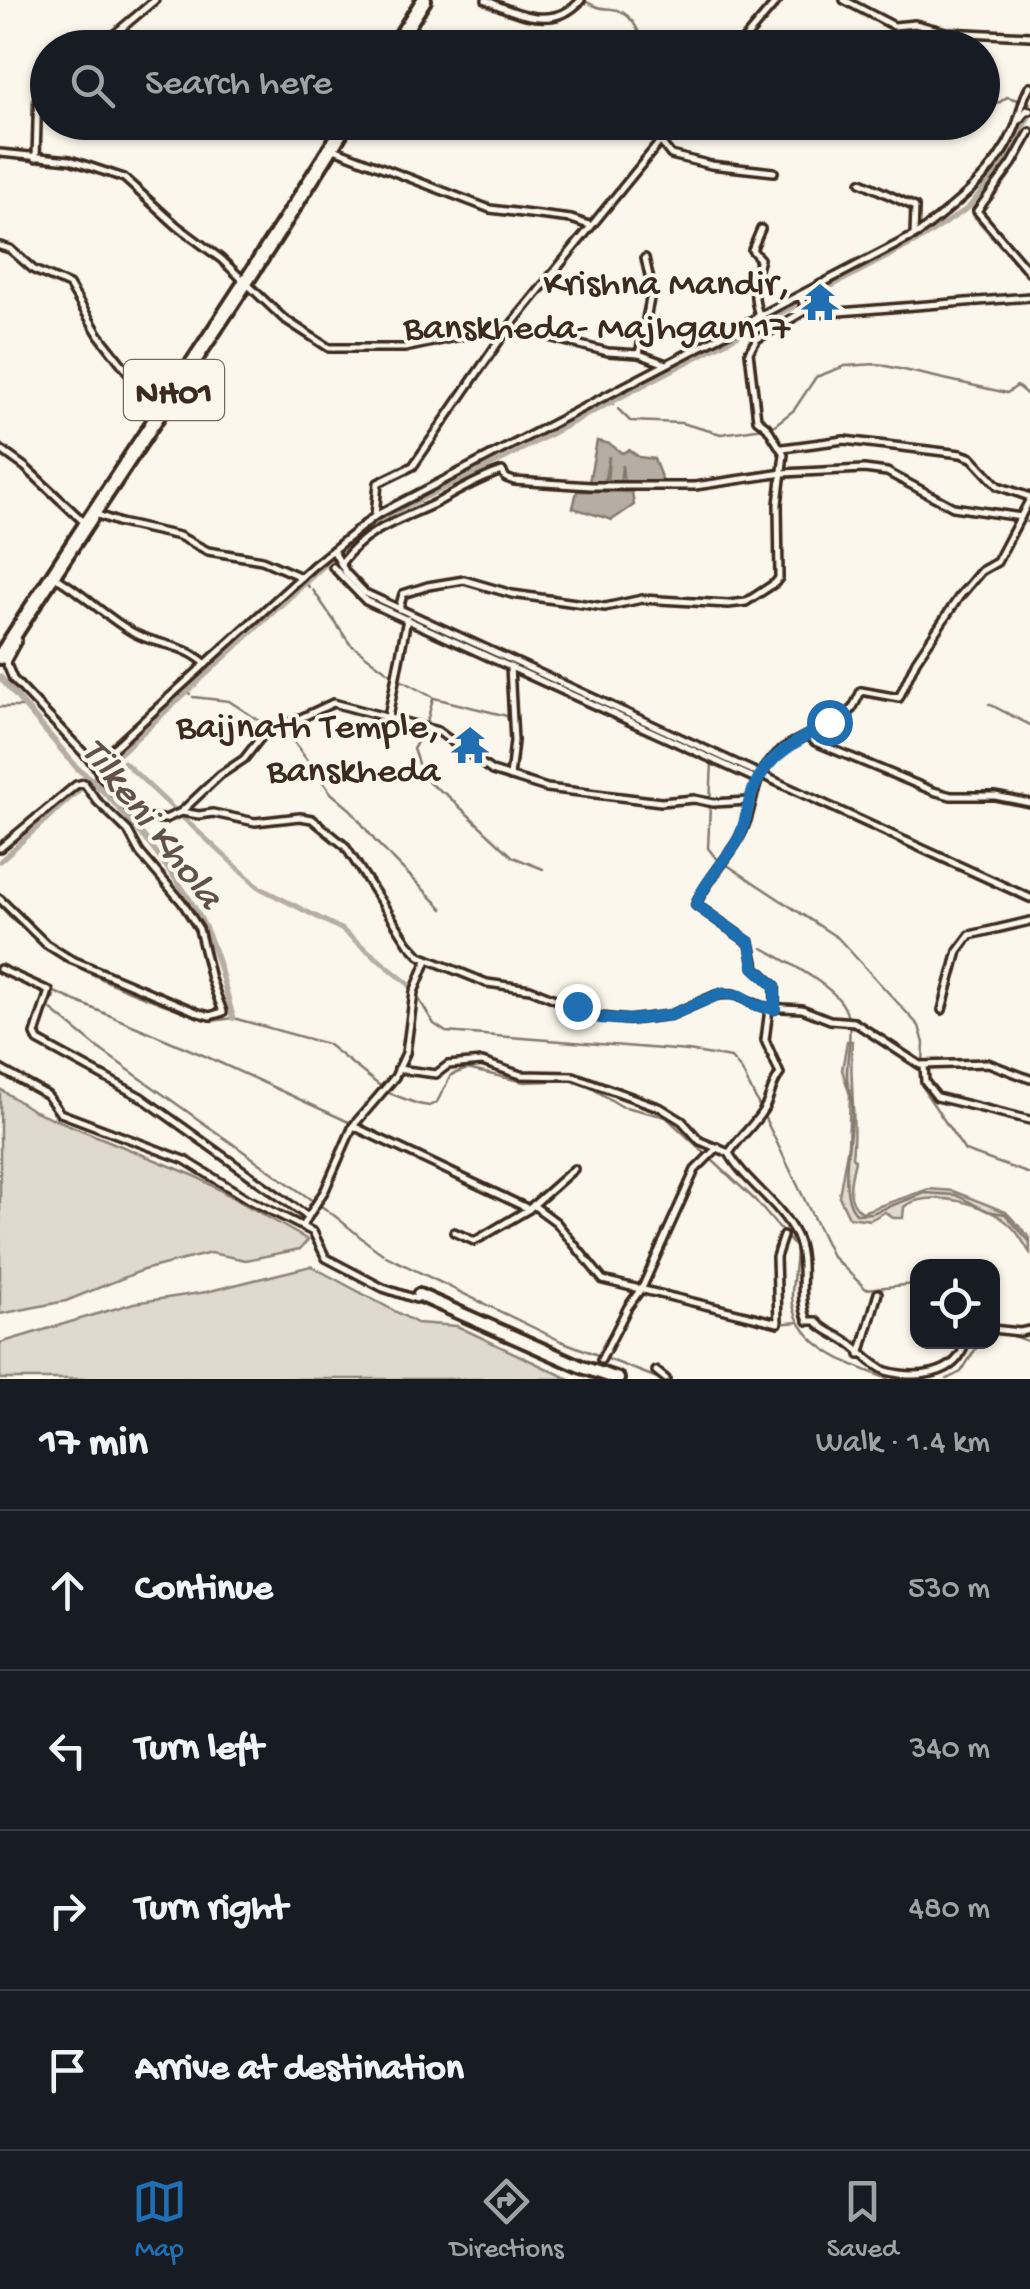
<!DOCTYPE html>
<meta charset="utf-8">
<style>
body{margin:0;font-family:"Gochi Hand",sans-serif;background:#242831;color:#f1f3f6}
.controls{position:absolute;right:30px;bottom:30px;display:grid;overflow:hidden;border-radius:20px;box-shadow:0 2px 8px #0004}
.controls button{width:90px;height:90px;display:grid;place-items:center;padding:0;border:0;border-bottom:2px solid #363941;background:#171b24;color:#f1f3f6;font:50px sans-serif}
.stop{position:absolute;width:30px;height:30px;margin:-22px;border:8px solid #1f6fb2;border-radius:50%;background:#fff}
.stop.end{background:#1f6fb2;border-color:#fff;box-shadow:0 2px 10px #0008}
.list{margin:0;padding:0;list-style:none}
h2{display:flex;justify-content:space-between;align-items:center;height:130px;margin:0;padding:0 40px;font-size:42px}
h2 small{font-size:32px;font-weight:400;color:#9ea1a6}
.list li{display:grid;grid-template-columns:65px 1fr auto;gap:30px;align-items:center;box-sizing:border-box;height:160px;padding:0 40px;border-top:2px solid #363941}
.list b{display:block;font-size:38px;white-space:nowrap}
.list em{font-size:32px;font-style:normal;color:#9ea1a6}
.icon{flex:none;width:55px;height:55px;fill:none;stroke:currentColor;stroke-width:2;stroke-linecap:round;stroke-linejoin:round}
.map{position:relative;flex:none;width:1030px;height:1379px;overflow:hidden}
.search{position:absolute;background:#171b24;box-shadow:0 2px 8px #0004;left:30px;right:30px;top:30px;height:110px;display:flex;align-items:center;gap:25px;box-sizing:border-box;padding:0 35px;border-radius:55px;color:#9ea1a6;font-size:38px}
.sheet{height:770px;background:#171b24}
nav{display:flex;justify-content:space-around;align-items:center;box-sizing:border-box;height:140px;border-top:2px solid #363941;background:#171b24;font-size:28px;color:#9ea1a6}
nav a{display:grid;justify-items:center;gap:5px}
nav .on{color:#1f6fb2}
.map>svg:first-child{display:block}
.green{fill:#dfd9ce;stroke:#8d8276;stroke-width:2.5}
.water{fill:#b6aea2;stroke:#85796d;stroke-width:2.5}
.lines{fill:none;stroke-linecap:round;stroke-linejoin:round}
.stream{stroke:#85796d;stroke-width:2.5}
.canal{stroke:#b6aea2;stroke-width:5}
.river{stroke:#b6aea2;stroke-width:6}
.street-casing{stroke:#3b2a1e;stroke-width:12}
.primary-casing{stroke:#3b2a1e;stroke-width:18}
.highway-casing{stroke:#3b2a1e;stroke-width:20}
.street{stroke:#fbf7ec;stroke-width:5}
.primary{stroke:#fbf7ec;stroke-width:10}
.highway{stroke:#fbf7ec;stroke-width:12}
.route{stroke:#1f6fb2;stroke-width:12}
.labels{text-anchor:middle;stroke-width:8;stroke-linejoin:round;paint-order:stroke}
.shield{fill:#fbf7ec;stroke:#75685c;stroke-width:2.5}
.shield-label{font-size:35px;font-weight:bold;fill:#3b2a1e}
.poi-label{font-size:38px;fill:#3b2a1e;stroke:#fbf7ec;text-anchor:end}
.water-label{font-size:40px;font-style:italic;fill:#605246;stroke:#fbf7ec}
</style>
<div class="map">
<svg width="1030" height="1379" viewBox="0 0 1030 1379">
<rect width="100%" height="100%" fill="#fbf7ec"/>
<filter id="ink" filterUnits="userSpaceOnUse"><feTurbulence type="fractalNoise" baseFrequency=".01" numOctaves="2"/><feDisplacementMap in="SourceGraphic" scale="20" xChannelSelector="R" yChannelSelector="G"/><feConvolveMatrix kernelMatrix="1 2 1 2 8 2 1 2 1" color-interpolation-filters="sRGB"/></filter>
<g filter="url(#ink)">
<g class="green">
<path d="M 847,1041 L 852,1041 C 849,1081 857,1117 852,1157 L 855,1160 C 851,1178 844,1200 862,1212 L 929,1189 L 953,1191 L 1006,1212 L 1030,1238 L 1030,1253 C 1024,1244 1019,1233 1011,1226 C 990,1204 929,1188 904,1207 L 903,1218 L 893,1218 L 885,1212 L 870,1220 L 849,1217 L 839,1196 L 848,1145 L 850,1095 L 842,1070 Z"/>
<path d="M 0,1089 L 32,1110 L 195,1176 L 308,1240 L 300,1249 L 246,1260 L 211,1253 L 143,1270 L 66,1301 L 0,1314 Z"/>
<path d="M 311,1266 L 417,1323 L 457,1326 L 569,1379 L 0,1379 L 0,1343 L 134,1303 L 206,1292 Z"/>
</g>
<g class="water">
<path d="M 597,441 L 610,444 L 622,453 L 629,450 L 639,457 L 654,459 L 664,485 L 624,484 L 622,465 L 620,485 L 607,485 L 609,456 L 604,484 L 589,482 Z"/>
<path d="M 577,491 L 632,492 L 634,505 L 612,520 L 573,508 Z"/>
</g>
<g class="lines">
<g class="stream">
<path d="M 500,9 L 521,16"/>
<path d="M 528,18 C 553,27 569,19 587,2 C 597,8 601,8 612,9 C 631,10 639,32 646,48"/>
<path d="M 982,106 L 1000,102 L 1007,97 L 1030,103"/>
<path d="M 763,122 L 823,130 L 841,122"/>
<path d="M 612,400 L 613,404"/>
<path d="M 618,409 L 630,421 L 681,423 L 721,434 L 764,428"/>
<path d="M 772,427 L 794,410 L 816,377 L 845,366 L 877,364 L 1007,393 L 1017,386 L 1030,397"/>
<path d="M 501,475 L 507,483 L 588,488"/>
<path d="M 671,489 L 837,473"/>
<path d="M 951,508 L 969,514 L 992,515"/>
<path d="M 1020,519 L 1030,523"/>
<path d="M 306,584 L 309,587"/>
<path d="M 313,590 L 350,644 L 395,677 L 434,698 L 507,716 L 510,725"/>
<path d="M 188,691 L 190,694"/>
<path d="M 193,697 L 229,701 L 269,727 L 281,723"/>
<path d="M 989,704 L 1030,725"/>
<path d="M 0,707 L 25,707"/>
<path d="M 426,725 L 433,699"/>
<path d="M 283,727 L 331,793 L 351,810 L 376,842 L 443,909"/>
<path d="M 425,729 L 413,749 L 421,772 L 430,784 L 447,795 L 513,857 L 543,869"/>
<path d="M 712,762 L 708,848 L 715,857 L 838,938 L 919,1026 L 924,1043 L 923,1064"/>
<path d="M 0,906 C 56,969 134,994 212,1021 L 233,1018 L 327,1044 L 389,1093 L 418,1104 L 429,1106 L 437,1102 L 451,1075 L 467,1069 L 524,1082 L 573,1080 L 585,1084 L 621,1106 L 666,1117 L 755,1200 L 796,1248 C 796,1264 792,1280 792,1296 C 794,1345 849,1364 888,1379"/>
<path d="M 763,948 C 784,960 834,986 844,1007 C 855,1028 846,1055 847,1077 C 847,1085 851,1092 852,1100 C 854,1130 835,1194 857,1214 L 872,1213 L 925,1193 L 956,1195 L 987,1211 L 1005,1214 L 1030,1242"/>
<path d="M 411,986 L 434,1024 L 446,1032 L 688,1051 L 731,1058 L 742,1071 L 832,1256 L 866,1289 L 914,1284"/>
<path d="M 52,991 L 205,1056 L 351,1123"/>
<path d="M 49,1008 L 98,1048 L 313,1201"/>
<path d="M 48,1011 L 54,996"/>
<path d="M 41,1028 L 41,1037 L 97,1070"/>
<path d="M 922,1072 L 925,1092 L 965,1151 L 1030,1174"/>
<path d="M 171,1122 L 190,1136"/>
<path d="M 470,1178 L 531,1207"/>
<path d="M 318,1204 C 342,1219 360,1239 383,1254"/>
<path d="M 572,1246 L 598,1278"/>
<path d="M 386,1256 L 561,1341 L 660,1379"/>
<path d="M 610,1284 L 631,1289"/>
<path d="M 777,1324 L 798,1322"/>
<path d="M 992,1334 L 1007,1334 L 1030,1342"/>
<path d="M 947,1379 L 961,1372 L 980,1342"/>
</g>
<g class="canal">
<path d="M 974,215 L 1030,277"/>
<path d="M 365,595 L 432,626"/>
<path d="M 124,762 L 177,812"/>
<path d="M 101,771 L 351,541 L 403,508 L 496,463 L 925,237 L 968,208 L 999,170 L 1030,115"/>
<path d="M 751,773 L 1030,902"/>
<path d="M 90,781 L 94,778"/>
<path d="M 182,817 L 260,888 L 341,929 L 411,986"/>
<path d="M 0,861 L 84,786"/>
</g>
<path class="river" d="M 0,677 L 78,769 C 117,798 185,884 205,928 C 218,956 225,988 233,1018"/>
<g class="street-casing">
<g id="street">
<path d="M 486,0 C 517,15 555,30 581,0"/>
<path d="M 844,0 L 894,26 L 915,24 L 946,32 L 1030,36"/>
<path d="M 744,40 L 752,48"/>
<path d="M 98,48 L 155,0"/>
<path d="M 737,48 L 778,0"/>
<path d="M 825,48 L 825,47"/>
<path d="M 1020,119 L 1027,110 L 1030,111"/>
<path d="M 1030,132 L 1012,164 L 977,211 L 1030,273"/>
<path d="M 660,141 L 671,155 L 711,165 L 774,172"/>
<path d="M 334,149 L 490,209 L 571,219 L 589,225"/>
<path d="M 0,153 L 70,160 L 124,178 L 177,226 L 221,259 L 283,318 L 329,348 L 405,348 L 489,330 L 537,334 L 608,352 L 639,354 L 666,364"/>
<path d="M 36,158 L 38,87 L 48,84"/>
<path d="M 861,182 L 915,207 L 914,236"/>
<path d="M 0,246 L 10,249 L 34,270 L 69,285 L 99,335 L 131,376 L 175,383"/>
<path d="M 800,296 L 806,310 L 814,314 L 1030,297"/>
<path d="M 760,317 C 752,300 754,277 760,259 L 752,250 L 761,229"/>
<path d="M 639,354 L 652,289 L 645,258"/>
<path d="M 783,448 L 844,440 L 961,454 L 972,458 L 998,486 L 1030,497"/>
<path d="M 0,449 L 25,467 L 85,523"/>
<path d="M 95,514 L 120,523 L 179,536 L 208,551 L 262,560 L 301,577"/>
<path d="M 375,516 L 378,483 L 413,466 L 506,331 L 676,122"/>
<path d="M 333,550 L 346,573 L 365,593 L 1030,898"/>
<path d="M 342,562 C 366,529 401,520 436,503 C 458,491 478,479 502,471 L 506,478 L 514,481 L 591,486 L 695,486 L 783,473 L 864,469 L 887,472 L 953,507 L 1021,517"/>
<path d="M 333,567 L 366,601 L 758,780"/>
<path d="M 55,577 C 83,593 105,617 134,633 C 158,646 183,643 206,664"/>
<path d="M 399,609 L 403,594 L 428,586 L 464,580 L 512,594 L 605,607 L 642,599 L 728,604 L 746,602 L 775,583 L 779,578 L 778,504 L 784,454 L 767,427 L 757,419 L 749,352 L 757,339 L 806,310"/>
<path d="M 18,640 L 6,662 L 13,679 L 95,765 L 100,775 L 139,818 L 165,819 L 181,812 L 199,815 L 213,813 L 255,822 L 300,817 L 312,819 L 345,846 L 408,943 L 420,956 L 487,983 L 530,989 L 600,1017 L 629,1020 L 671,1015 L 716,995 L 733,994 L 763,1007 L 802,1009 L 830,1020 L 854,1022 L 920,1065 L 988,1063 L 1030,1079"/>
<path d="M 510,666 L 514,741 L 510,777"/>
<path d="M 388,717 L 407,619"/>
<path d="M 808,735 L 815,742 L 933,791 L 951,796 L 995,796 L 1030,803"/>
<path d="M 96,764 L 313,566 L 375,516 L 919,233 C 956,204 995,174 1014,130 C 1021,115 1021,100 1030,86"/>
<path d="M 181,812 L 220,775 L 244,759 L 262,736 L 333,703 L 438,731 L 492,771 L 547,788 L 661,802 L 694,799 L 713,803 L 749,801"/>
<path d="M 0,848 L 76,785 L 84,783 L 97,801 L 128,831 L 140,853 L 182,902 L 199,929 L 211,979 L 223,1012 L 210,1016 L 199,1013 L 70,959 L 46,944 L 0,899"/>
<path d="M 0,969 L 49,991 L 35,1034 L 38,1041 L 141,1097 L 308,1217"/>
<path d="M 775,1009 L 775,986 L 755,967 L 750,943 L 696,905 C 699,892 729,856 738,840 C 758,806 746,781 781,750 C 797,737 839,725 850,712 C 854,706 858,698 861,691 L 899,698 L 916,661 L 959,597 L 981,571 L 997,562 L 1030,499"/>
<path d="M 942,1010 L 958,951 L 970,935 L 1030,921"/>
<path d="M 924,1065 L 925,1082 L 937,1097 L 1030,1120"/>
<path d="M 0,1069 L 47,1095 L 60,1113 L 185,1160 L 248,1199 L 313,1232 L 326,1258 L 383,1288 L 416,1299"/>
<path d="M 398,1069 L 436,1074 L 448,1065 L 482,1062 L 521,1075 L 573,1076 L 661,1108 L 682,1121 L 700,1141 L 729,1153 C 739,1138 752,1127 762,1112 C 771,1100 770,1086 780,1074 L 765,1040 L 769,1009"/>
<path d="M 353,1126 L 529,1209"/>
<path d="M 729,1153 C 744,1181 780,1203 795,1234 C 809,1261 796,1293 808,1321 L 816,1321 C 825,1332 837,1334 849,1343 C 862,1352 870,1364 886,1371 C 914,1379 958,1377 965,1342"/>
<path d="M 533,1205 L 556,1222 L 603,1280 L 778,1323 L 776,1257 L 783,1236"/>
<path d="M 302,1226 L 325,1190 L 353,1126 L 395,1077 L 406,1053 L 414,992 L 427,960"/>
<path d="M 454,1232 L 474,1241 L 480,1238 L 529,1209 L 574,1169"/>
<path d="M 992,1329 L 1020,1332 L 1030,1330"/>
<path d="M 860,1355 L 878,1293"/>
<path d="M 601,1360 L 628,1307 L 643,1286 L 695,1170 L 718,1147"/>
<path d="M 656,1371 L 666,1379"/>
</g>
</g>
<g class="primary-casing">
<path id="primary" d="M 419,1295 L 582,1367 L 618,1379"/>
</g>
<g class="highway-casing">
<g id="highway">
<path d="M 393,48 L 424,0"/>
<path d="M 0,657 C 114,478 236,303 347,122"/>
</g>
</g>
<use href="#street" class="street"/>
<use href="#primary" class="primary"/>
<use href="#highway" class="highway"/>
</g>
</g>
<g class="lines" filter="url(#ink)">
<path class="route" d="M 577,1006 L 600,1018 L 629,1020 L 671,1015 L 722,993 L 740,996 L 755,1005 L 775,1009 L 775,986 L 754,967 L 750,943 L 696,905 C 698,892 729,856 738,840 C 745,827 745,817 749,803 C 760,758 793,744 829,722"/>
</g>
<defs>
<g id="temple-bare" transform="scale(3)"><path d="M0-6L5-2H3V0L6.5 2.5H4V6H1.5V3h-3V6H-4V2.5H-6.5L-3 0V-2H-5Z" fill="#1f6fb2" stroke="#fbf7ec" stroke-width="2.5" paint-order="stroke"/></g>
</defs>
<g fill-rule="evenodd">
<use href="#temple-bare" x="820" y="302"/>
<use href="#temple-bare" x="470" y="745"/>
</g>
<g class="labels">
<rect class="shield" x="124" y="360" width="100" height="60" rx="8"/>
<g class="shield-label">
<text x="174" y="402">NH01</text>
</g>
<g class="poi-label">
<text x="790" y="293">Krishna Mandir,<tspan x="790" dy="44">Banskheda- Majhgaun17</tspan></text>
<text x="440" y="736">Baijnath Temple,<tspan x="440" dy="44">Banskheda</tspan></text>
</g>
<g class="water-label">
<text transform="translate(155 821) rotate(52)" y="14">Tilkeni Khola</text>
</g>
</g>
</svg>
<div class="controls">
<button><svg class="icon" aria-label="locate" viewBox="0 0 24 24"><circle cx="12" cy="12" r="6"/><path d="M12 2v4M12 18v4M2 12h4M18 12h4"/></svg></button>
</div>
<div class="stop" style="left:829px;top:722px"></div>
<div class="stop end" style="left:577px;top:1006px"></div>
<div class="search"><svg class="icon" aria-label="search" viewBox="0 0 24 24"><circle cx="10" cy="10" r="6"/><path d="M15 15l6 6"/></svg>Search here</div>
</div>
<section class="sheet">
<h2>17 min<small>Walk · 1.4 km</small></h2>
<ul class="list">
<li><svg class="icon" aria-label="ahead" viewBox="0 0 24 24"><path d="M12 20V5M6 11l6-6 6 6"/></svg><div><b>Continue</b></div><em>530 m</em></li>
<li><svg class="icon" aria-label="left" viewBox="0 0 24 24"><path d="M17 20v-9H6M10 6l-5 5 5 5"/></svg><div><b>Turn left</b></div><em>340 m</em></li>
<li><svg class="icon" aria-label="right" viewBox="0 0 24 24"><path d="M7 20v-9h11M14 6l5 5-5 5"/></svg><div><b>Turn right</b></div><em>480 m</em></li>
<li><svg class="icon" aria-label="arrive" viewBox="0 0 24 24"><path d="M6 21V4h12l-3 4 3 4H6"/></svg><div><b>Arrive at destination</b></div></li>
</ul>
</section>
<nav>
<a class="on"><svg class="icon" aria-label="map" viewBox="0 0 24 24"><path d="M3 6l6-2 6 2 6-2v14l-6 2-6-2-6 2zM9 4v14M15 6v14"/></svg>Map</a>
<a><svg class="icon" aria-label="directions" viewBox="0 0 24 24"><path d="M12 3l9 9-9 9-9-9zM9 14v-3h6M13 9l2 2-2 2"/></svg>Directions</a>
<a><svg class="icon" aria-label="saved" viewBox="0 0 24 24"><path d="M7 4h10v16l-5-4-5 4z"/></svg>Saved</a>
</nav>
